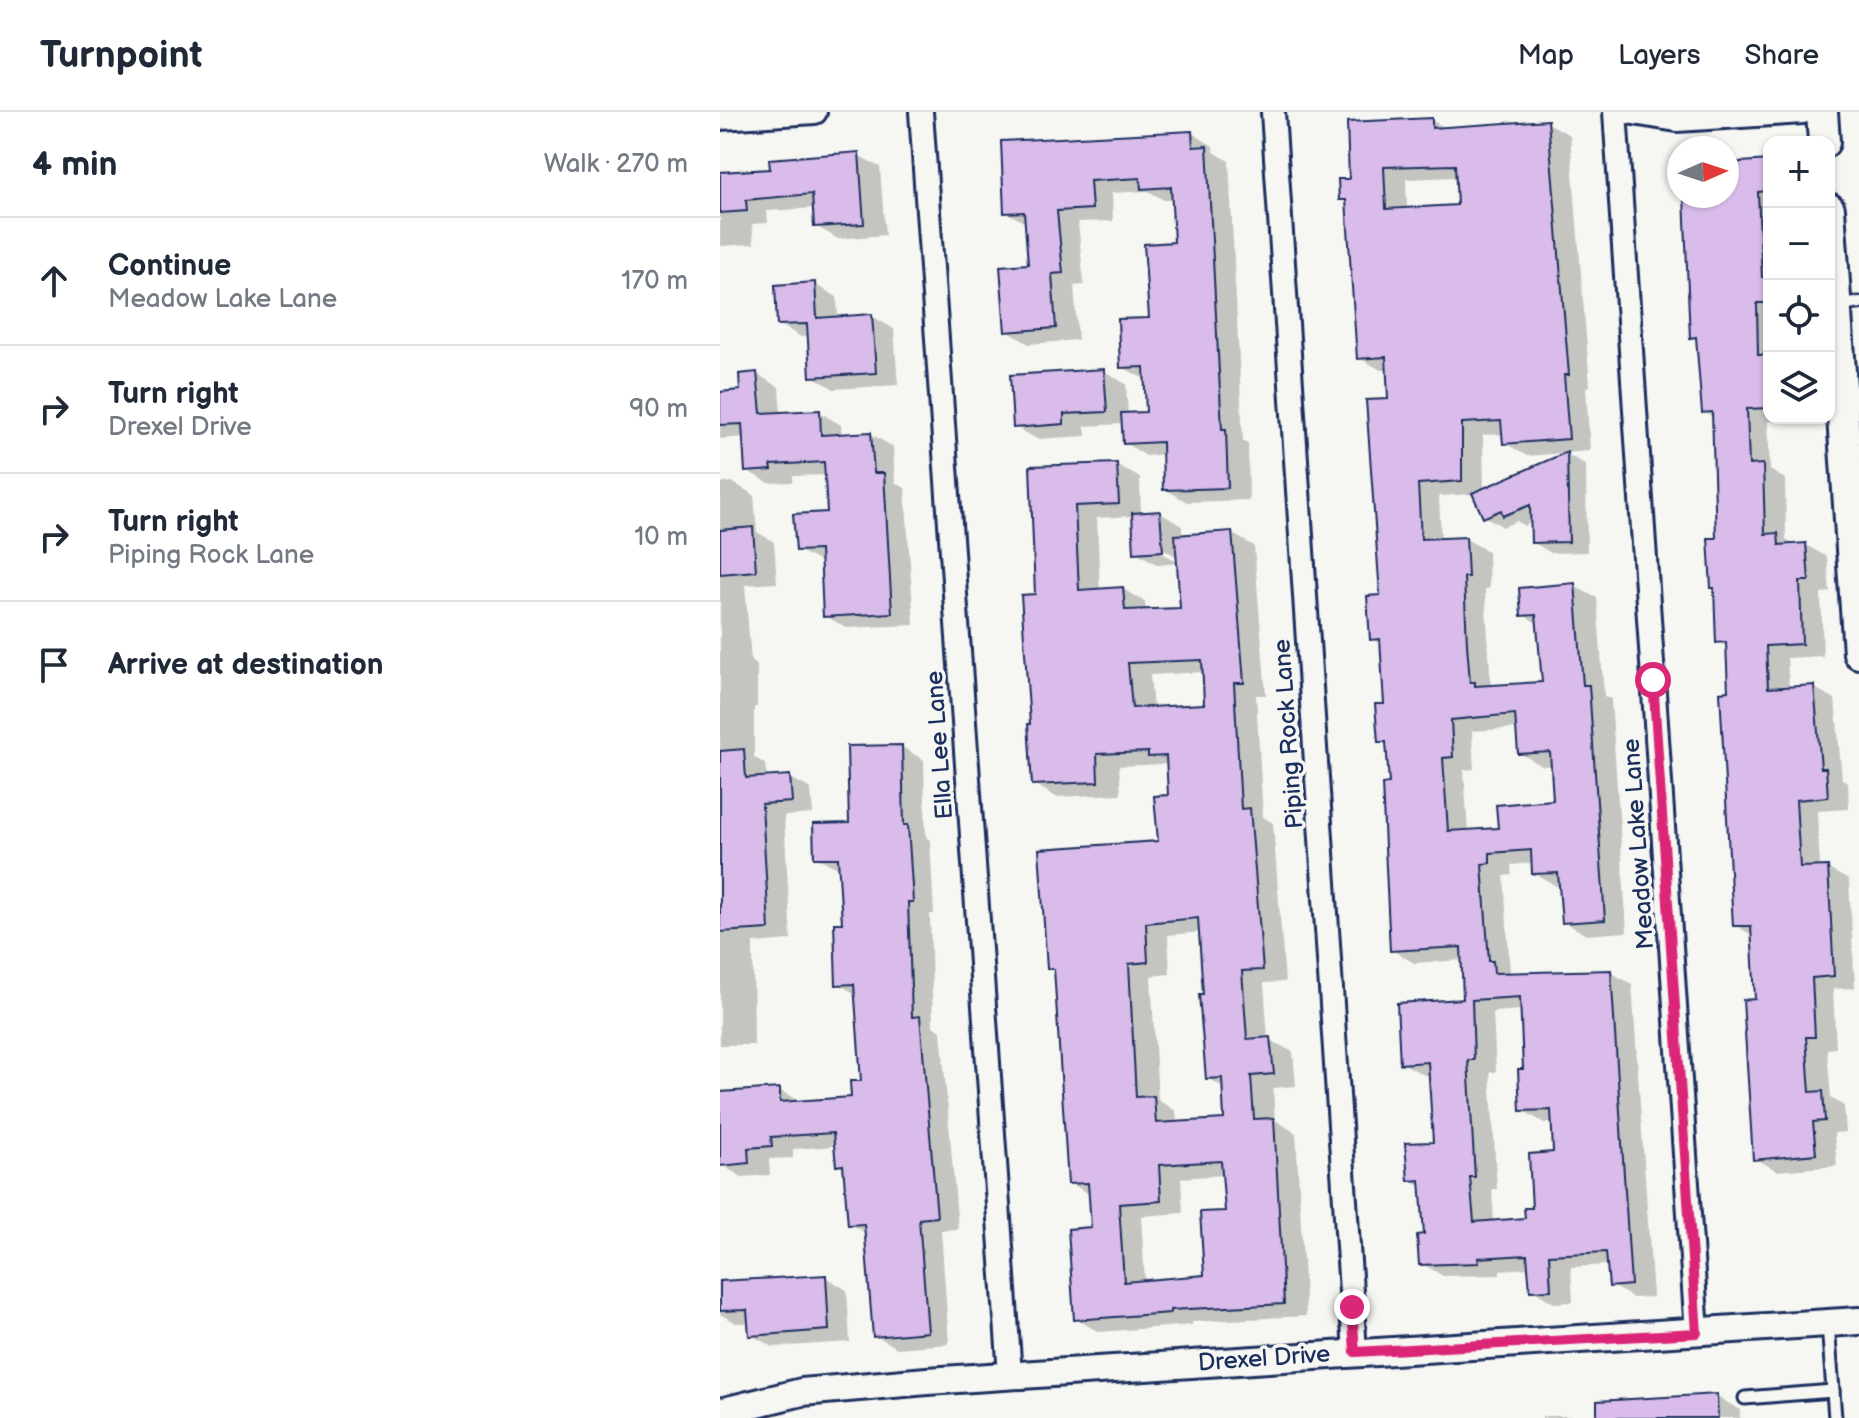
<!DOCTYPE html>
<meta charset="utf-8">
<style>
body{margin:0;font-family:"Balsamiq Sans",sans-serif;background:#f2f2f3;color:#1f2937}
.controls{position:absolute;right:24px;top:24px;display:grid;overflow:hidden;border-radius:16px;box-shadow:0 2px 6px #0004}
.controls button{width:72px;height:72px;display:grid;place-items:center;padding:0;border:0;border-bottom:2px solid #e0e1e3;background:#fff;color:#1f2937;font:40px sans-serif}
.compass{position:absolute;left:947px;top:24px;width:72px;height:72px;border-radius:50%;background:#fff;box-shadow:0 2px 6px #0004;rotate:87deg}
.stop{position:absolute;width:24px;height:24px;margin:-18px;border:6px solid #db2777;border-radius:50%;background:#fff}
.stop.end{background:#db2777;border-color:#fff;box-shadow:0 2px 8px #0008}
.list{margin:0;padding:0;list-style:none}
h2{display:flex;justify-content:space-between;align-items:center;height:104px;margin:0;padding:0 32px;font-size:34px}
h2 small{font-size:26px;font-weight:400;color:#747a83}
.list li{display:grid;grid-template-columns:52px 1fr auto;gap:24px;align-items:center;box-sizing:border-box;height:128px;padding:0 32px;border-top:2px solid #e0e1e3}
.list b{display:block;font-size:30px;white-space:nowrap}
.list p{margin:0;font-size:26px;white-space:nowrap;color:#747a83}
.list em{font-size:26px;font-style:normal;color:#747a83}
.icon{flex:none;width:44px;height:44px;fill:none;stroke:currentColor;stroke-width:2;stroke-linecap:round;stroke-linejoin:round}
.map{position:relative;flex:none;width:1139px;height:1306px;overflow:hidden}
header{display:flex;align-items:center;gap:48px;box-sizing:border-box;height:112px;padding:0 40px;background:#fff;border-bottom:2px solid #e0e1e3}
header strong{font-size:38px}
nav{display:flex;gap:44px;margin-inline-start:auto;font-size:28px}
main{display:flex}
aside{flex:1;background:#fff}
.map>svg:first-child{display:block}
.shadow{fill:#0003;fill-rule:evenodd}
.building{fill:#d9bcea;stroke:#1b2f5e;stroke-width:2;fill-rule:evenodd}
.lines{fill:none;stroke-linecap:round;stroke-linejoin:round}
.service-casing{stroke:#1b2f5e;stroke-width:17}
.minor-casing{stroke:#1b2f5e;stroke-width:28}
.tertiary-casing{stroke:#1b2f5e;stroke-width:32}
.secondary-casing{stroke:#1b2f5e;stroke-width:36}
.service{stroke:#f6f6f2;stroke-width:11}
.minor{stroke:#f6f6f2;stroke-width:22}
.tertiary{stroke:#f6f6f2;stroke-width:26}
.secondary{stroke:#f6f6f2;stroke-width:30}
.route{stroke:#db2777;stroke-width:10}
.labels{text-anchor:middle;stroke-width:7;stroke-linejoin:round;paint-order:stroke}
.street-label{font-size:24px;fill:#1b2f5e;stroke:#f6f6f2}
</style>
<header>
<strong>Turnpoint</strong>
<nav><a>Map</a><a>Layers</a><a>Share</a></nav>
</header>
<main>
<aside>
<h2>4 min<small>Walk · 270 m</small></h2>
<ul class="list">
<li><svg class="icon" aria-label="ahead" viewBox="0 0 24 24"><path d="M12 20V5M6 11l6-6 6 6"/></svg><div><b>Continue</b><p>Meadow Lake Lane</p></div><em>170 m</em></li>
<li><svg class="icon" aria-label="right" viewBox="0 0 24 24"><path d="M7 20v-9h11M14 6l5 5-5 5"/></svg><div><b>Turn right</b><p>Drexel Drive</p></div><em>90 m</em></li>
<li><svg class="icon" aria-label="right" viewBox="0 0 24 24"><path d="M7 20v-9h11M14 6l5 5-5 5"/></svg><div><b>Turn right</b><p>Piping Rock Lane</p></div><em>10 m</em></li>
<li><svg class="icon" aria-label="arrive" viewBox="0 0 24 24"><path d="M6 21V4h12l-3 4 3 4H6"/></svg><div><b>Arrive at destination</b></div></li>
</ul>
</aside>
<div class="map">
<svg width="1139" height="1306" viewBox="0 0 1139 1306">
<rect width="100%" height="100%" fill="#f6f6f2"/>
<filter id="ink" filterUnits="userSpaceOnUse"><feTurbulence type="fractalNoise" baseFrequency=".0125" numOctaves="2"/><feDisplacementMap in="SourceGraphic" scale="16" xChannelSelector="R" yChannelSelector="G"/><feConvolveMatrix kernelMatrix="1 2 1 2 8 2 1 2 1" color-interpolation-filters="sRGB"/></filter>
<g filter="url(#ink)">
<g class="shadow">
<path d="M 711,8 L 728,17 L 828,11 L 850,23 L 870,274 L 866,275 L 870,339 L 807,344 L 785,331 L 784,322 L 763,323 L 764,378 L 847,342 L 866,353 L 867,440 L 831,441 L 813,430 L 812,410 L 804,414 L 797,409 L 783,415 L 764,404 L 755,382 L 719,384 L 721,428 L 746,427 L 768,439 L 769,477 L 765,477 L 771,575 L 824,572 L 819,512 L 803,503 L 854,474 L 877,486 L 884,584 L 891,587 L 907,820 L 866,823 L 844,810 L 841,774 L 836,774 L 814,761 L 813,751 L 791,753 L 792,763 L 784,764 L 790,861 L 890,860 L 912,872 L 933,1185 L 913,1186 L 891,1173 L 889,1153 L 851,1155 L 853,1190 L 834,1191 L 812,1178 L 810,1156 L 780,1158 L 780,1163 L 723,1164 L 701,1151 L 706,1124 L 702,1075 L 690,1068 L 715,1032 L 711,963 L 704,963 L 682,951 L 746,889 L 744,848 L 694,851 L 672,838 L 672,673 L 668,634 L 660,629 L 666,594 L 662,533 L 652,527 L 662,485 L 670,288 L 669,258 L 661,258 L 639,246 L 628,91 L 621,87 L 631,69 ZM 737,65 L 739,95 L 687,98 L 686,67 ZM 798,616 L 800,641 L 822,654 L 833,653 L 835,690 L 780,718 L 748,720 L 744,658 L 754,657 L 752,619 ZM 802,898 L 805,959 L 802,998 L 824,1011 L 833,1011 L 835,1042 L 814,1098 L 807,1108 L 774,1111 L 772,1077 L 777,1077 L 770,960 L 776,960 L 773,900 Z"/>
<path d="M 472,21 L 493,34 L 494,40 L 509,49 L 523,329 L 528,332 L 529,388 L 467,390 L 445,377 L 444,342 L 426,344 L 405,331 L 404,312 L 365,314 L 366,324 L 317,327 L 295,315 L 384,259 L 406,272 L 408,303 L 428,302 L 426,268 L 402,255 L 431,208 L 456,132 L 454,88 L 444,88 L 428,79 L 392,81 L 393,109 L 358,110 L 364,173 L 354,174 L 358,228 L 309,232 L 287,219 L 310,154 L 307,112 L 286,100 Z"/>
<path d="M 138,43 L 160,55 L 165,123 L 118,127 L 96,114 L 95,96 L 47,99 L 48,111 L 32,112 L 34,132 L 0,134 L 0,62 L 52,59 Z"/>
<path d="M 1049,50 L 1049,306 L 1080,306 L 1048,309 L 1050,358 L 1065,367 L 1066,428 L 1076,434 L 1086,433 L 1107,445 L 1110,480 L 1101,481 L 1103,544 L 1067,546 L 1069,577 L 1093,575 L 1115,587 L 1122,667 L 1128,670 L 1129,697 L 1097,699 L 1100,756 L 1107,756 L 1129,768 L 1135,876 L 1113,877 L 1116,936 L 1107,937 L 1111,986 L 1124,994 L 1126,1020 L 1114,1021 L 1117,1054 L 1057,1059 L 1035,1046 L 1037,889 L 1033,824 L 1015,813 L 1009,536 L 998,530 L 994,306 L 984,300 L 979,228 L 972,224 L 966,84 L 1007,84 L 1007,53 Z"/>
<path d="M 94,172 L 117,185 L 118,206 L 152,204 L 174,217 L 178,273 L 114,277 L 92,264 L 90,224 L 81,225 L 59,212 Z"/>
<path d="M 37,262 L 59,275 L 61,302 L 99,300 L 121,313 L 122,324 L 151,322 L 173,335 L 175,370 L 185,376 L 194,513 L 127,516 L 105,504 L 103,451 L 77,438 L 109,402 L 107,363 L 73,364 L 73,370 L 49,371 L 27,359 L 25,325 L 0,327 L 0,282 L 22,280 Z"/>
<path d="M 397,353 L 420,366 L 421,403 L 440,401 L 462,414 L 462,424 L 511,421 L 534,434 L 546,583 L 536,583 L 543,705 L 553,711 L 565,870 L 544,871 L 548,927 L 573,940 L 576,974 L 553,976 L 555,1008 L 576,1021 L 586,1204 L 472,1210 L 472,1213 L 379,1220 L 356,1207 L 373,1117 L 371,1083 L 350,1071 L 337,860 L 329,856 L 440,730 L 451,685 L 449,655 L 444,652 L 399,654 L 401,682 L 336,685 L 314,672 L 317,483 L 312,356 ZM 414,404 L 416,440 L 438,453 L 459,451 L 462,497 L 426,499 L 425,490 L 403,477 L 380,479 L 377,406 ZM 435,432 L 459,446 L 459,450 L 433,436 ZM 485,560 L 486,594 L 433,597 L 430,563 ZM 481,820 L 487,966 L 505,976 L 506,1008 L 457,1012 L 456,999 L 438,988 L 431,864 L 450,862 L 448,823 ZM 504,1063 L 507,1100 L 486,1165 L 425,1170 L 421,1104 L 463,1101 L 461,1066 Z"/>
<path d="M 12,370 L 34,383 L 37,420 L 54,430 L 57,471 L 25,473 L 31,549 L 37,553 L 37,595 L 34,595 L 34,645 L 45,652 L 47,667 L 69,665 L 91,677 L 93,702 L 64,704 L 71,828 L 33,831 L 34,933 L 0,933 L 0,371 Z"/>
<path d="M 182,635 L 204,648 L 206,725 L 210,728 L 214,802 L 210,802 L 213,914 L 221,919 L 238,1117 L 221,1118 L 229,1232 L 177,1236 L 155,1223 L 147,1122 L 130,1112 L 125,1057 L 118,1053 L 116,1034 L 73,1037 L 73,1046 L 49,1047 L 50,1063 L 22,1065 L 0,1052 L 0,982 L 59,978 L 81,990 L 133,987 L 143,971 L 136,882 L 118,872 L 124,812 L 121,758 L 96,745 L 131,713 Z"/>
<path d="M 105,1165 L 127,1178 L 130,1230 L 53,1235 L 31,1223 L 30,1211 L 16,1211 L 0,1202 L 0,1171 Z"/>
<path d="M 996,1284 L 1020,1298 L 1020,1306 L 901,1306 Z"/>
<path d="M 822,1304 L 857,1304 L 862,1306 L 822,1306 Z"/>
</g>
<g class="building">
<path d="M 712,6 L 712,16 L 828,8 L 849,263 L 844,263 L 849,327 L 783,332 L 781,309 L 742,311 L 742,369 L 698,372 L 701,427 L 746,425 L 748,465 L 744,465 L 747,532 L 750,570 L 755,570 L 755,574 L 822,570 L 816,503 L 801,504 L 799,476 L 855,471 L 863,573 L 869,573 L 885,808 L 842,811 L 838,761 L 812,762 L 811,738 L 770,741 L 770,751 L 762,752 L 769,849 L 773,849 L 774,861 L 891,858 L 911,1173 L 889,1175 L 886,1140 L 829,1143 L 831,1178 L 810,1179 L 807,1143 L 758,1146 L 759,1151 L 699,1153 L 697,1123 L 704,1122 L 700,1068 L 688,1069 L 685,1031 L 713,1030 L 708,950 L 680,952 L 677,891 L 743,887 L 741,835 L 670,839 L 662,672 L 669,671 L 666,630 L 658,630 L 655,592 L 664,592 L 660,527 L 650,528 L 647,484 L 660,483 L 646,288 L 668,287 L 666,245 L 637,247 L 626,88 L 619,88 L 618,67 L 629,67 L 627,10 ZM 735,53 L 737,93 L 666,97 L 664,55 ZM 795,602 L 798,642 L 830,640 L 833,688 L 776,693 L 778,716 L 728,719 L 723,646 L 733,645 L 731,608 ZM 800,885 L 803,957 L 798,957 L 800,999 L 831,998 L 833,1040 L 809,1042 L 812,1096 L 804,1096 L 805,1106 L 754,1110 L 750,1065 L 755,1065 L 748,948 L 754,948 L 752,888 Z"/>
<path d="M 472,19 L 473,35 L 487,34 L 502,317 L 506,317 L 508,376 L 443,378 L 442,330 L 403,332 L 401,301 L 426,300 L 424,255 L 400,256 L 398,207 L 429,206 L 424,132 L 454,130 L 451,75 L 421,77 L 420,66 L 370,69 L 372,97 L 337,99 L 343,161 L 332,162 L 336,216 L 285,220 L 280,154 L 308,152 L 304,100 L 284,101 L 281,29 Z"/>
<path d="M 139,40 L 144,112 L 94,115 L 92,82 L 26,88 L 27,99 L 0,101 L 0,60 L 50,57 L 49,47 Z"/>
<path d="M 1049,48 L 1049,79 L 1038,80 L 1042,165 L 1049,165 L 1049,191 L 1037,191 L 1038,243 L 1049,243 L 1049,296 L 1027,297 L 1029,353 L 1043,352 L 1045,422 L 1058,421 L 1059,433 L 1086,431 L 1089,469 L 1080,469 L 1082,532 L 1046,534 L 1048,576 L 1094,573 L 1101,656 L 1106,656 L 1108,685 L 1076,688 L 1080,755 L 1108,754 L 1114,864 L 1092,866 L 1095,925 L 1086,925 L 1090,980 L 1103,979 L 1105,1009 L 1093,1010 L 1096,1042 L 1033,1048 L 1023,888 L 1035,887 L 1031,814 L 1013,814 L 1000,580 L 1008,579 L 1006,530 L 996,531 L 994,476 L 991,476 L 988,426 L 996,426 L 992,300 L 982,301 L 976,225 L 970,226 L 964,84 L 1007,84 L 1007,51 Z"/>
<path d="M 95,170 L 97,206 L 152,202 L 156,261 L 90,265 L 87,212 L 57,213 L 55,173 Z"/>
<path d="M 384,257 L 387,300 L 344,302 L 344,312 L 293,316 L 290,263 Z"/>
<path d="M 37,260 L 41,301 L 100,298 L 101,323 L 151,320 L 154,361 L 164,361 L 172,501 L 103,505 L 100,438 L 76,439 L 73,402 L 107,400 L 104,350 L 51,353 L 52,358 L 25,360 L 22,312 L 0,313 L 0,280 L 20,278 L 19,262 Z"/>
<path d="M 847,340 L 849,430 L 811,431 L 810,393 L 783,404 L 781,398 L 763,406 L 752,381 Z"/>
<path d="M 397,351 L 399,392 L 355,394 L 359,478 L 403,475 L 405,498 L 460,496 L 455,423 L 512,419 L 524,571 L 514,571 L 521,697 L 530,696 L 543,858 L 522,859 L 527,927 L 550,925 L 554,962 L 531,964 L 534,1007 L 554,1006 L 564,1192 L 450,1198 L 450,1201 L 354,1208 L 348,1117 L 371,1115 L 368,1071 L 348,1072 L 334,857 L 327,857 L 319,737 L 438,729 L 434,684 L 448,683 L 446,644 L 428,645 L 428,640 L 377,642 L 378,670 L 312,673 L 308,612 L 310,612 L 301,483 L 315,482 L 310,354 ZM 482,548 L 484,592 L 412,596 L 408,551 ZM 478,806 L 483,882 L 479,882 L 486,967 L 502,966 L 504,1007 L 436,1011 L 434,984 L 416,985 L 409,852 L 428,850 L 426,811 ZM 501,1049 L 505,1099 L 480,1100 L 484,1163 L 404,1170 L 399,1092 L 441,1089 L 439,1053 Z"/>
<path d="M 440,399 L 443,439 L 414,441 L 412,401 Z"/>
<path d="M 33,415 L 36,459 L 0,462 L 0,418 Z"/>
<path d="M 182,633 L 184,713 L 188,713 L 193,790 L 188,790 L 192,905 L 200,904 L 217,1105 L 199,1107 L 208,1220 L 153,1225 L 144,1112 L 128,1113 L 123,1053 L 116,1054 L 113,1021 L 51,1025 L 52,1034 L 28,1036 L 29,1051 L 0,1054 L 0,980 L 60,976 L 60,990 L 131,985 L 130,969 L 141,969 L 134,872 L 116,873 L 114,811 L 122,811 L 118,746 L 94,746 L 93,712 L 129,711 L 127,634 Z"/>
<path d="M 24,637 L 26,666 L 70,663 L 72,690 L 42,692 L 49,817 L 0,820 L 0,639 Z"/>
<path d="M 106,1163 L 109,1218 L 29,1224 L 27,1198 L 0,1199 L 0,1169 Z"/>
<path d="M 997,1282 L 998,1306 L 877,1306 L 877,1289 Z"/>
</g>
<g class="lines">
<g class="service-casing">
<g id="service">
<path d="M 1116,192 L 1139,191"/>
<path d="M 1108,1212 L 1115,1306"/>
<path d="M 1025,1286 L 1113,1279"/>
</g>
</g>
<g class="minor-casing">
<g id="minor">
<path d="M 201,0 L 290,1263"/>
<path d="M 553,0 L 635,1240"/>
<path d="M 895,0 L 977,1221"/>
<path d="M 907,0 L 957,8 L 1083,0"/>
<path d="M 0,6 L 95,0"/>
</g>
</g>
<g class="tertiary-casing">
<path id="tertiary" d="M 0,1300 L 82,1280 L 207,1269 L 1139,1209"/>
</g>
<g class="secondary-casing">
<g id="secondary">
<path d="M 1102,0 L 1104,30"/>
<path d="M 1109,97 L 1139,541"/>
</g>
</g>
<use href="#service" class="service"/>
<use href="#minor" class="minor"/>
<use href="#tertiary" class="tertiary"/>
<use href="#secondary" class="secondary"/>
</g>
</g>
<g class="lines" filter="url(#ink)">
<path class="route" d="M 632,1195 L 635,1240 L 977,1221 L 933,568"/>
</g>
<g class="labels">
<g class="street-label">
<text transform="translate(568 622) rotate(-94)" y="8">Piping Rock Lane</text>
<text transform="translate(219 633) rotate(-94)" y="8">Ella Lee Lane</text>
<text transform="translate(918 732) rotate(-94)" y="8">Meadow Lake Lane</text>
<text transform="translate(544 1246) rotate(-4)" y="8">Drexel Drive</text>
</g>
</g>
</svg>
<div class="controls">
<button>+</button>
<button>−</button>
<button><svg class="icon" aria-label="locate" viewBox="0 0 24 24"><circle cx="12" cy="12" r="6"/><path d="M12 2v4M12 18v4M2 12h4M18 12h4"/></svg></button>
<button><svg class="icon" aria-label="layers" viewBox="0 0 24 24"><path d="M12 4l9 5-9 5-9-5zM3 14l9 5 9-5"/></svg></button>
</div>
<svg class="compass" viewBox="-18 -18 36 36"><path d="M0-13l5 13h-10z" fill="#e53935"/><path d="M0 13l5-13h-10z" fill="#747a83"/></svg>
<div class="stop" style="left:933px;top:568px"></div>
<div class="stop end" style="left:632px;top:1195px"></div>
</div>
</main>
